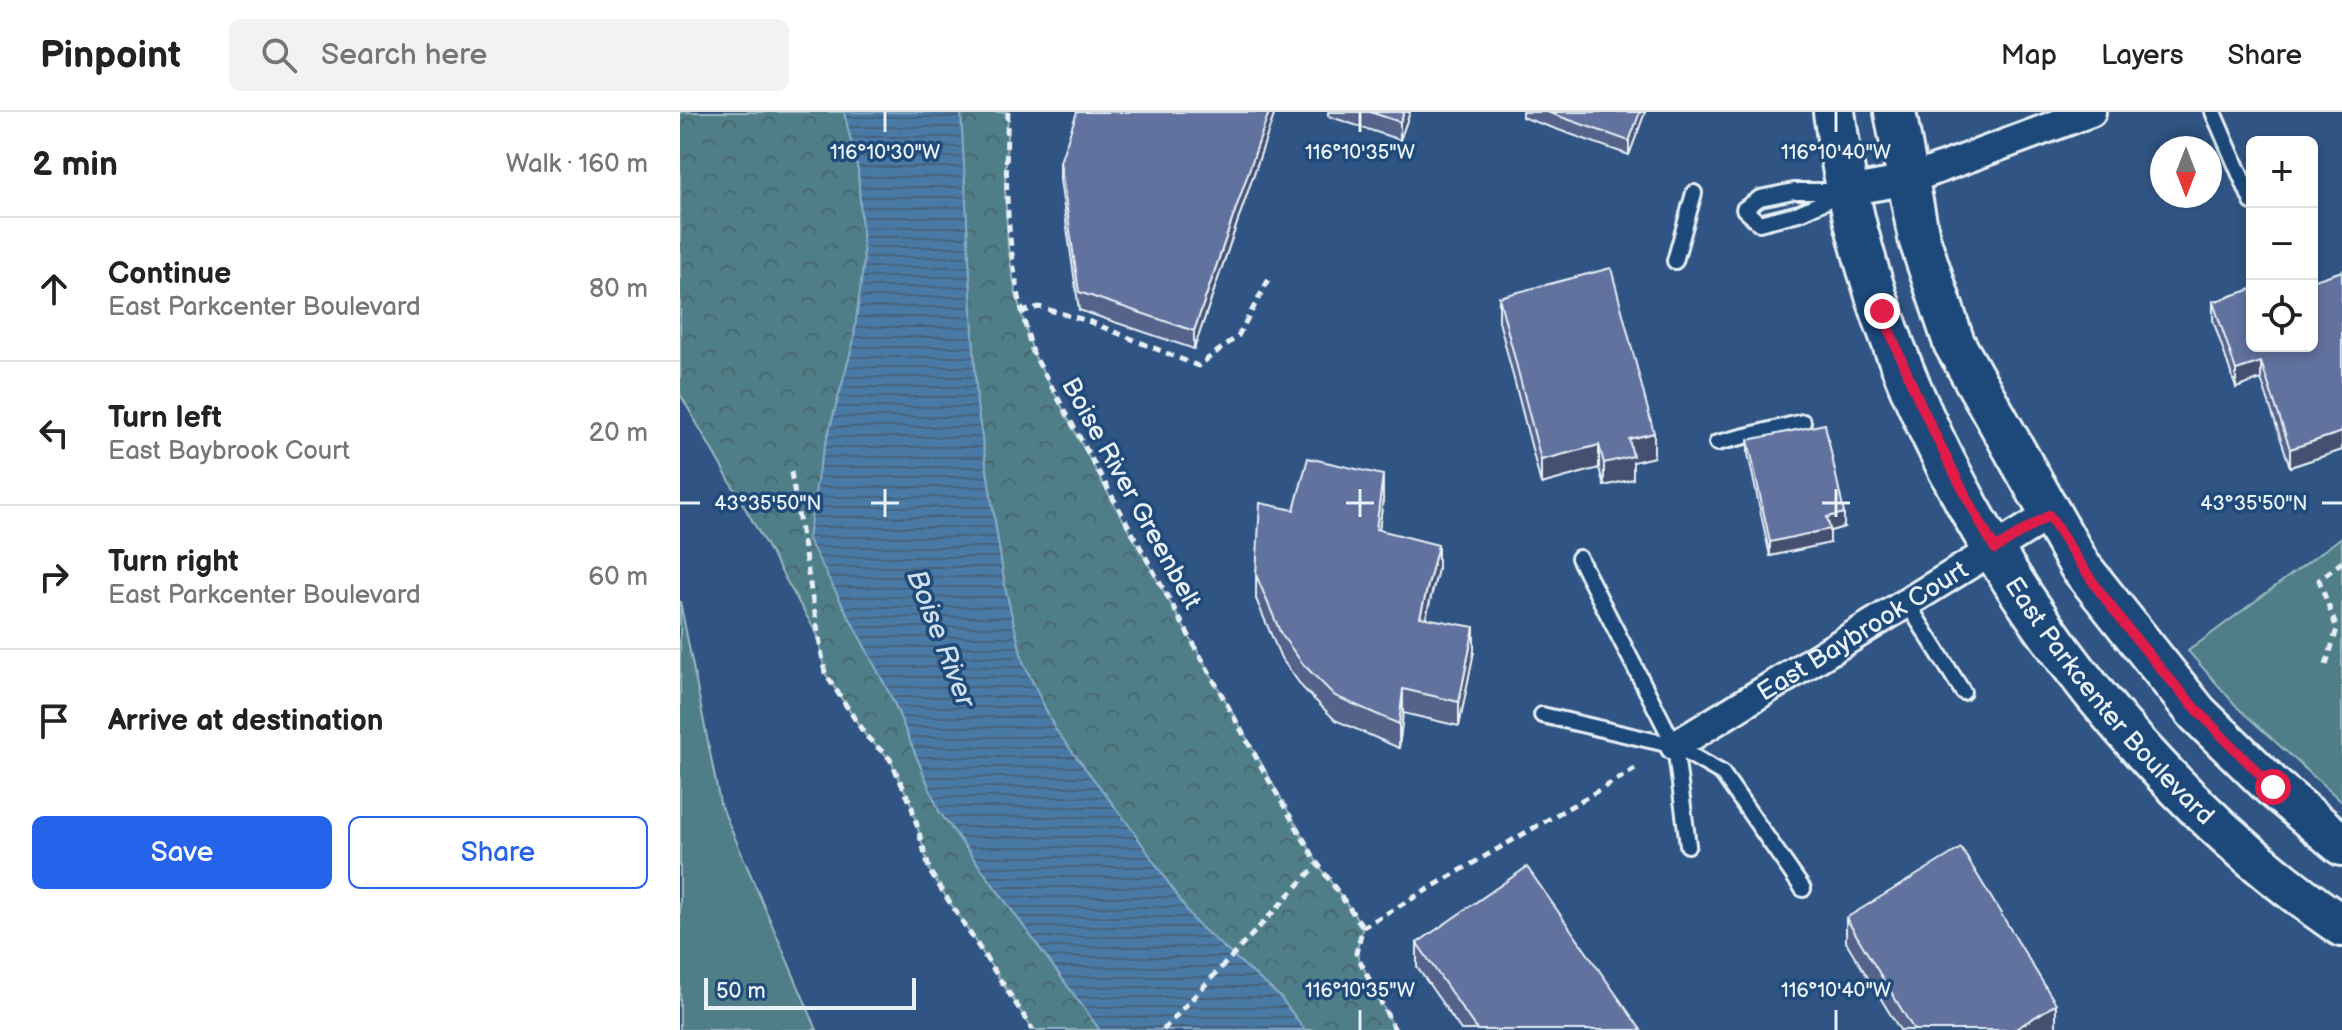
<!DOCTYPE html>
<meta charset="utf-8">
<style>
body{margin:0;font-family:"Balsamiq Sans",sans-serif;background:#f2f2f2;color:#222}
.controls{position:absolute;right:24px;top:24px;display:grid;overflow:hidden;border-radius:12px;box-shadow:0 4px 12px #0003}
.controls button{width:72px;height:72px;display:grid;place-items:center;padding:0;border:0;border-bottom:2px solid #e0e0e0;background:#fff;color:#222;font:40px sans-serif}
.compass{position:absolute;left:1470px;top:24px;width:72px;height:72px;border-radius:50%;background:#fff;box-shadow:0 4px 12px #0003;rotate:180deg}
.scale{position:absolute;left:24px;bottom:20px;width:212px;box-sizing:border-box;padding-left:8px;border:4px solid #e8f1f8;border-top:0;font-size:22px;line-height:28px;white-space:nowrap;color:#e8f1f8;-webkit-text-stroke:6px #1f4a7a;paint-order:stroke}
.stop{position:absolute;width:24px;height:24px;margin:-18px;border:6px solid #e11d48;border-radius:50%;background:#fff}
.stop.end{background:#e11d48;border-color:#fff;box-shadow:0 2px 8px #0008}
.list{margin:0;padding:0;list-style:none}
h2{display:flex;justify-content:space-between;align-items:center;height:104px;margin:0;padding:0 32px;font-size:34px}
h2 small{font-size:26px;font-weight:400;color:#767676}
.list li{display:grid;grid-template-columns:52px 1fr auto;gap:24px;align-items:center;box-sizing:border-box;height:144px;padding:0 32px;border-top:2px solid #e0e0e0}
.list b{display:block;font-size:30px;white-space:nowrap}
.list p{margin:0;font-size:26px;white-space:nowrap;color:#767676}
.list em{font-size:26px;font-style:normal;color:#767676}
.actions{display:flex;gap:16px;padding:24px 32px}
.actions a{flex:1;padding:18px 0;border:2px solid #2563eb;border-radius:12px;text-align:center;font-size:28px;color:#2563eb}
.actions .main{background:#2563eb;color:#fff}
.icon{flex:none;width:44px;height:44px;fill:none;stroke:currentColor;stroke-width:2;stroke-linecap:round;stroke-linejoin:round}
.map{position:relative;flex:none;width:1662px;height:918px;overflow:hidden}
header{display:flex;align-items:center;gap:48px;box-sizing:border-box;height:112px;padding:0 40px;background:#fff;border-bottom:2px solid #e0e0e0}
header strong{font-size:38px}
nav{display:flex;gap:44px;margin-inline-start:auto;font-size:28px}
.search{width:560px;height:72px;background:#f2f2f2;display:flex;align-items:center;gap:20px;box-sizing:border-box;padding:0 28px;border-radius:12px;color:#767676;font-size:30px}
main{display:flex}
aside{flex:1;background:#fff}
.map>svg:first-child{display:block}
.green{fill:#4f7e89;stroke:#9cb8c0;stroke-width:2}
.forest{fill:url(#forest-crowns);stroke:#9cb8c0;stroke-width:2}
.water{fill:url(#water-rules);stroke:#88a9c6;stroke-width:2}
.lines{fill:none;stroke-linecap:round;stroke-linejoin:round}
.lane-casing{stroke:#e8f1f8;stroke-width:20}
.street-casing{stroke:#e8f1f8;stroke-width:34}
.secondary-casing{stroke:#e8f1f8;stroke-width:46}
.path{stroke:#e8f1f8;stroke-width:5;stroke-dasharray:8 6;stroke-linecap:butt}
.lane{stroke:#1f4a7a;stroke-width:14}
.street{stroke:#1f4a7a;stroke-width:28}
.secondary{stroke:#1f4a7a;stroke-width:40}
.wall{fill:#546289;stroke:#e8f1f8;stroke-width:2}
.shaded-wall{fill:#45506f;stroke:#e8f1f8;stroke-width:2}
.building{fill:#62729f;stroke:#e8f1f8;stroke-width:2}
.route{stroke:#e11d48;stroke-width:10}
.ticks{fill:none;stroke:#e8f1f8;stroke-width:3}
.labels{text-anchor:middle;stroke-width:7;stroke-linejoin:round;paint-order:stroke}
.street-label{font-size:26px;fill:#e8f1f8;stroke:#1f4a7a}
.water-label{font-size:28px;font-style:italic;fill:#d0dfec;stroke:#1f4a7a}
.ticks-label{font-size:20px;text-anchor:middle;fill:#e8f1f8;stroke:#1f4a7a;stroke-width:7;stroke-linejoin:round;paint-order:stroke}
</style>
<header>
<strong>Pinpoint</strong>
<div class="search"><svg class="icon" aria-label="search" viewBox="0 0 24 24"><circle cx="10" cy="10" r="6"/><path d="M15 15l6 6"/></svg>Search here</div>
<nav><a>Map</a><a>Layers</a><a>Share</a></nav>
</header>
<main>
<aside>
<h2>2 min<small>Walk · 160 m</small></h2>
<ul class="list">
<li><svg class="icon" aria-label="ahead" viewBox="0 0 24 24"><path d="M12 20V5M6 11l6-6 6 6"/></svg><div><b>Continue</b><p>East Parkcenter Boulevard</p></div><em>80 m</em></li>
<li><svg class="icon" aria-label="left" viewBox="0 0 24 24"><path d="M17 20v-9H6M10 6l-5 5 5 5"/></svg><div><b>Turn left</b><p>East Baybrook Court</p></div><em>20 m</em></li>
<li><svg class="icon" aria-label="right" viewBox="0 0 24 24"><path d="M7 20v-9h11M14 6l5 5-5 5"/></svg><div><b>Turn right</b><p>East Parkcenter Boulevard</p></div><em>60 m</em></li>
<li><svg class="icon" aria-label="arrive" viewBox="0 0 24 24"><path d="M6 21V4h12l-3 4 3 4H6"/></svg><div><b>Arrive at destination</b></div></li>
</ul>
<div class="actions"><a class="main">Save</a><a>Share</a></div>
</aside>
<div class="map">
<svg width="1662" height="918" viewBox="0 0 1662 918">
<defs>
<pattern id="forest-crowns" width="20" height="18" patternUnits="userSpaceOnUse" patternTransform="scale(2)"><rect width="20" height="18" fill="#4f7e89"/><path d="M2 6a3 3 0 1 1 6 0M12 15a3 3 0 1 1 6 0" fill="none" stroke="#4b666d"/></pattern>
<pattern id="water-rules" width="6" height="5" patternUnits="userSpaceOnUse" patternTransform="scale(2)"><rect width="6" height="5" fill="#4879a5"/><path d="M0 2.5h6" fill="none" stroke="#47637c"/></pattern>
</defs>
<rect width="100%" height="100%" fill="#305483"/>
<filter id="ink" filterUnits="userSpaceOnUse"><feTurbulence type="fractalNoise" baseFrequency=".0125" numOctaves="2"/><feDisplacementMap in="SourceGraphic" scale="16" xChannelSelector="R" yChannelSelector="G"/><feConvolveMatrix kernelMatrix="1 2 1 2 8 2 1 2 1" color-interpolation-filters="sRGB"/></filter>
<g filter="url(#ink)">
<g class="green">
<path d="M 1662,425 L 1662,690 L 1558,596 L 1508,539 Z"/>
<path d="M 0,489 L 40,691 L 137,918 L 0,918 Z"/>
</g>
<g class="forest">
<path d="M 0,0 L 164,0 L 178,58 L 184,149 L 173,232 L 139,356 L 160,488 L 213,588 L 259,699 L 420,918 L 353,918 L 349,912 L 250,760 L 231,692 L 210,647 L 186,624 L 145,561 L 138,524 L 0,282 Z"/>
<path d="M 281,0 L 328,0 L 325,76 L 328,135 L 336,182 L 353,241 L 423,372 L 638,752 L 683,815 L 676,841 L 715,918 L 625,918 L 600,885 L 515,810 L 451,716 L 375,617 L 343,550 L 325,475 L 297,294 Z"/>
</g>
<path class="water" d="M 164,0 L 281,0 L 297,294 L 325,475 L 343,550 L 375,617 L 451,716 L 515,810 L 600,885 L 625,918 L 420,918 L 259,699 L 213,588 L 128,427 L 139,356 L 173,232 L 184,149 L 178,58 Z"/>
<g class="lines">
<g class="lane-casing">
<g id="lane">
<path d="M 1533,0 L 1572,90"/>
<path d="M 1114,79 L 1168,79 L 1119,101 L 1079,111 L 1064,97 L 1080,86 Z"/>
<path d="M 995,149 L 1014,81"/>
<path d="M 1037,331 L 1123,310"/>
<path d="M 899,446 L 995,634 L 1008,733"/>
<path d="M 1227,491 L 1283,580"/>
<path d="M 862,603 L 995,634 L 1042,661 L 1123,777"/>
</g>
</g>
<g class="street-casing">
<g id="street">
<path d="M 1168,79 L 1228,68 L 1411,0"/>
<path id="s1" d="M 995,634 L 1369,403"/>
</g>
</g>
<g class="secondary-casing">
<g id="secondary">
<path id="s2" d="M 1154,0 C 1195,314 1402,636 1662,814"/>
<path d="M 1215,0 L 1239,126 L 1274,231 L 1400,454 L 1517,601 L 1593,675 L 1662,733"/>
</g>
</g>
<g class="path">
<path d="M 328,0 C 323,84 329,160 353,241 L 586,663 L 638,752 L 683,815"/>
<path d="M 341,200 L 359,195 L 408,209 L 518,254 L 558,224 L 589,167"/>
<path d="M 111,360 L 145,561 L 186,624 L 210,647 L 231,692 L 250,760 L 353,918"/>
<path d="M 1646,553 L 1657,517 L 1639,468 L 1662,450"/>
<path d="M 483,918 L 638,752"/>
<path d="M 715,918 L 676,841 L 683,815 L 957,656"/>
</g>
<use href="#lane" class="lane"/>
<use href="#street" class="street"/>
<use href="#secondary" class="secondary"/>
</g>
<g class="wall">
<path d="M 595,0 L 514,237 L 399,198 L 380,68 L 380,50 Z"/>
<path d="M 648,0 L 730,0 L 720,28 L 648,4 Z"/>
<path d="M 842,0 L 965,0 L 949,43 L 842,5 Z"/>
<path d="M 1662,159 L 1662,338 L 1610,355 L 1581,267 L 1556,276 L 1533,208 L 1533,190 L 1572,234 Z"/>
<path d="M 819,185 L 974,345 L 953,350 L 953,367 L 924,374 L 919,356 L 861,372 L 819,209 Z"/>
<path d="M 1068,328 L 1164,415 L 1150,419 L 1150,431 L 1090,444 L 1068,342 Z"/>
<path d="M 703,387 L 699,418 L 758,457 L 746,506 L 794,539 L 779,614 L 723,601 L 719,636 L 655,608 L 623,576 L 601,546 L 576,487 L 576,463 L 614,398 Z"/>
<path d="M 1166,806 L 1376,916 L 1373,918 L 1220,918 L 1166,830 Z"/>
<path d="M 737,831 L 961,918 L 781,918 L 737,855 Z"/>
</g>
<g class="shaded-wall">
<path d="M 589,0 L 595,0 L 514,237 L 514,219 Z"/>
<path d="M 724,0 L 730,0 L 720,28 L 720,10 Z"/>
<path d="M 960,0 L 965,0 L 949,43 L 949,29 Z"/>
<path d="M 1581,250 L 1581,267 L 1556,276 L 1556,258 Z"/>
<path d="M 1662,320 L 1662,338 L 1610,355 L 1610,337 Z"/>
<path d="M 974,321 L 974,345 L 953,350 L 953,367 L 924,374 L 924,351 L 949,327 Z"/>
<path d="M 919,333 L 919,356 L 861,372 L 861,348 Z"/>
<path d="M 703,363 L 703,387 L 696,441 L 696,417 Z"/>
<path d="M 1164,401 L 1164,415 L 1150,419 L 1150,431 L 1090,444 L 1090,430 L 1147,405 Z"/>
<path d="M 758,433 L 758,457 L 740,528 L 740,505 Z"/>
<path d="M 794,515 L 794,539 L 779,614 L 779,590 Z"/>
<path d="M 723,577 L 723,601 L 719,636 L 719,612 Z"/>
<path d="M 1376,892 L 1376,916 L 1373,918 L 1334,918 Z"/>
</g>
<g class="building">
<path d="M 397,0 L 589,0 L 514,219 L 399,180 L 380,50 Z"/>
<path d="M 690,0 L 724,0 L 720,10 Z"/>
<path d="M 867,0 L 960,0 L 949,29 Z"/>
<path d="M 931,156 L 974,321 L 949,327 L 953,344 L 924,351 L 919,333 L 861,348 L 819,185 Z"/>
<path d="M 1662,159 L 1662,320 L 1610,337 L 1581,250 L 1556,258 L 1533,190 L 1572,177 L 1572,234 L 1632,234 L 1632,169 Z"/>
<path d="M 1145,312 L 1164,401 L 1147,405 L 1150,417 L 1090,430 L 1068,328 Z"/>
<path d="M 628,346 L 703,363 L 696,417 L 758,433 L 740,505 L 794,515 L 779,590 L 723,577 L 719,612 L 655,584 L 623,552 L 601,522 L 576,463 L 580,391 L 614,398 Z"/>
<path d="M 1281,736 L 1376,892 L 1334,918 L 1234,918 L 1166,806 Z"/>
<path d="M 847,755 L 961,918 L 797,918 L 737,831 Z"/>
</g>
</g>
<g class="lines" filter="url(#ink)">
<path class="route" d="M 1202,199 C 1233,282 1271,359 1315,437 L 1369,403 C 1432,507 1506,591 1593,675"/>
</g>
<path class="ticks" d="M 205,0 L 205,20M 680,0 L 680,20M 1156,0 L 1156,20M 205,377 L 205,405M 680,377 L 680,405M 1156,377 L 1156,405M 0,391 L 20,391M 191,391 L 219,391M 666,391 L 694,391M 1142,391 L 1170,391M 1642,391 L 1662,391M 680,898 L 680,918M 1156,898 L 1156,918"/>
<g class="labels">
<g class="street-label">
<text transform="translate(452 381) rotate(61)" y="9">Boise River Greenbelt</text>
<text dy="9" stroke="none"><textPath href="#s1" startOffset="220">East Baybrook Court</textPath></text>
<text dy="9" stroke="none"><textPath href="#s2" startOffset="660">East Parkcenter Boulevard</textPath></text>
</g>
<g class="water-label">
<text transform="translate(262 526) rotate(69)" y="10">Boise River</text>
</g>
</g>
<g class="ticks-label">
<text x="205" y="47">116°10'30"W</text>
<text x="680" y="47">116°10'35"W</text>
<text x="1156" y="47">116°10'40"W</text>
<text x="1574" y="398">43°35'50"N</text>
<text x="88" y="398">43°35'50"N</text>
<text x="680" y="885">116°10'35"W</text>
<text x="1156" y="885">116°10'40"W</text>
</g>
</svg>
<div class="controls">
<button>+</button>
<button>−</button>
<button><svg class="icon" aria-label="locate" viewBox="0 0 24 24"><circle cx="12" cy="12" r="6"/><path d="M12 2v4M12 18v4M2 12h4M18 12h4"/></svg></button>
</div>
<svg class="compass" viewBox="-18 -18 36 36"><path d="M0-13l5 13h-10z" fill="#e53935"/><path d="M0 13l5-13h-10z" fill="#767676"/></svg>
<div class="scale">50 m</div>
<div class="stop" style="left:1593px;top:675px"></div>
<div class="stop end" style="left:1202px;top:199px"></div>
</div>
</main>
